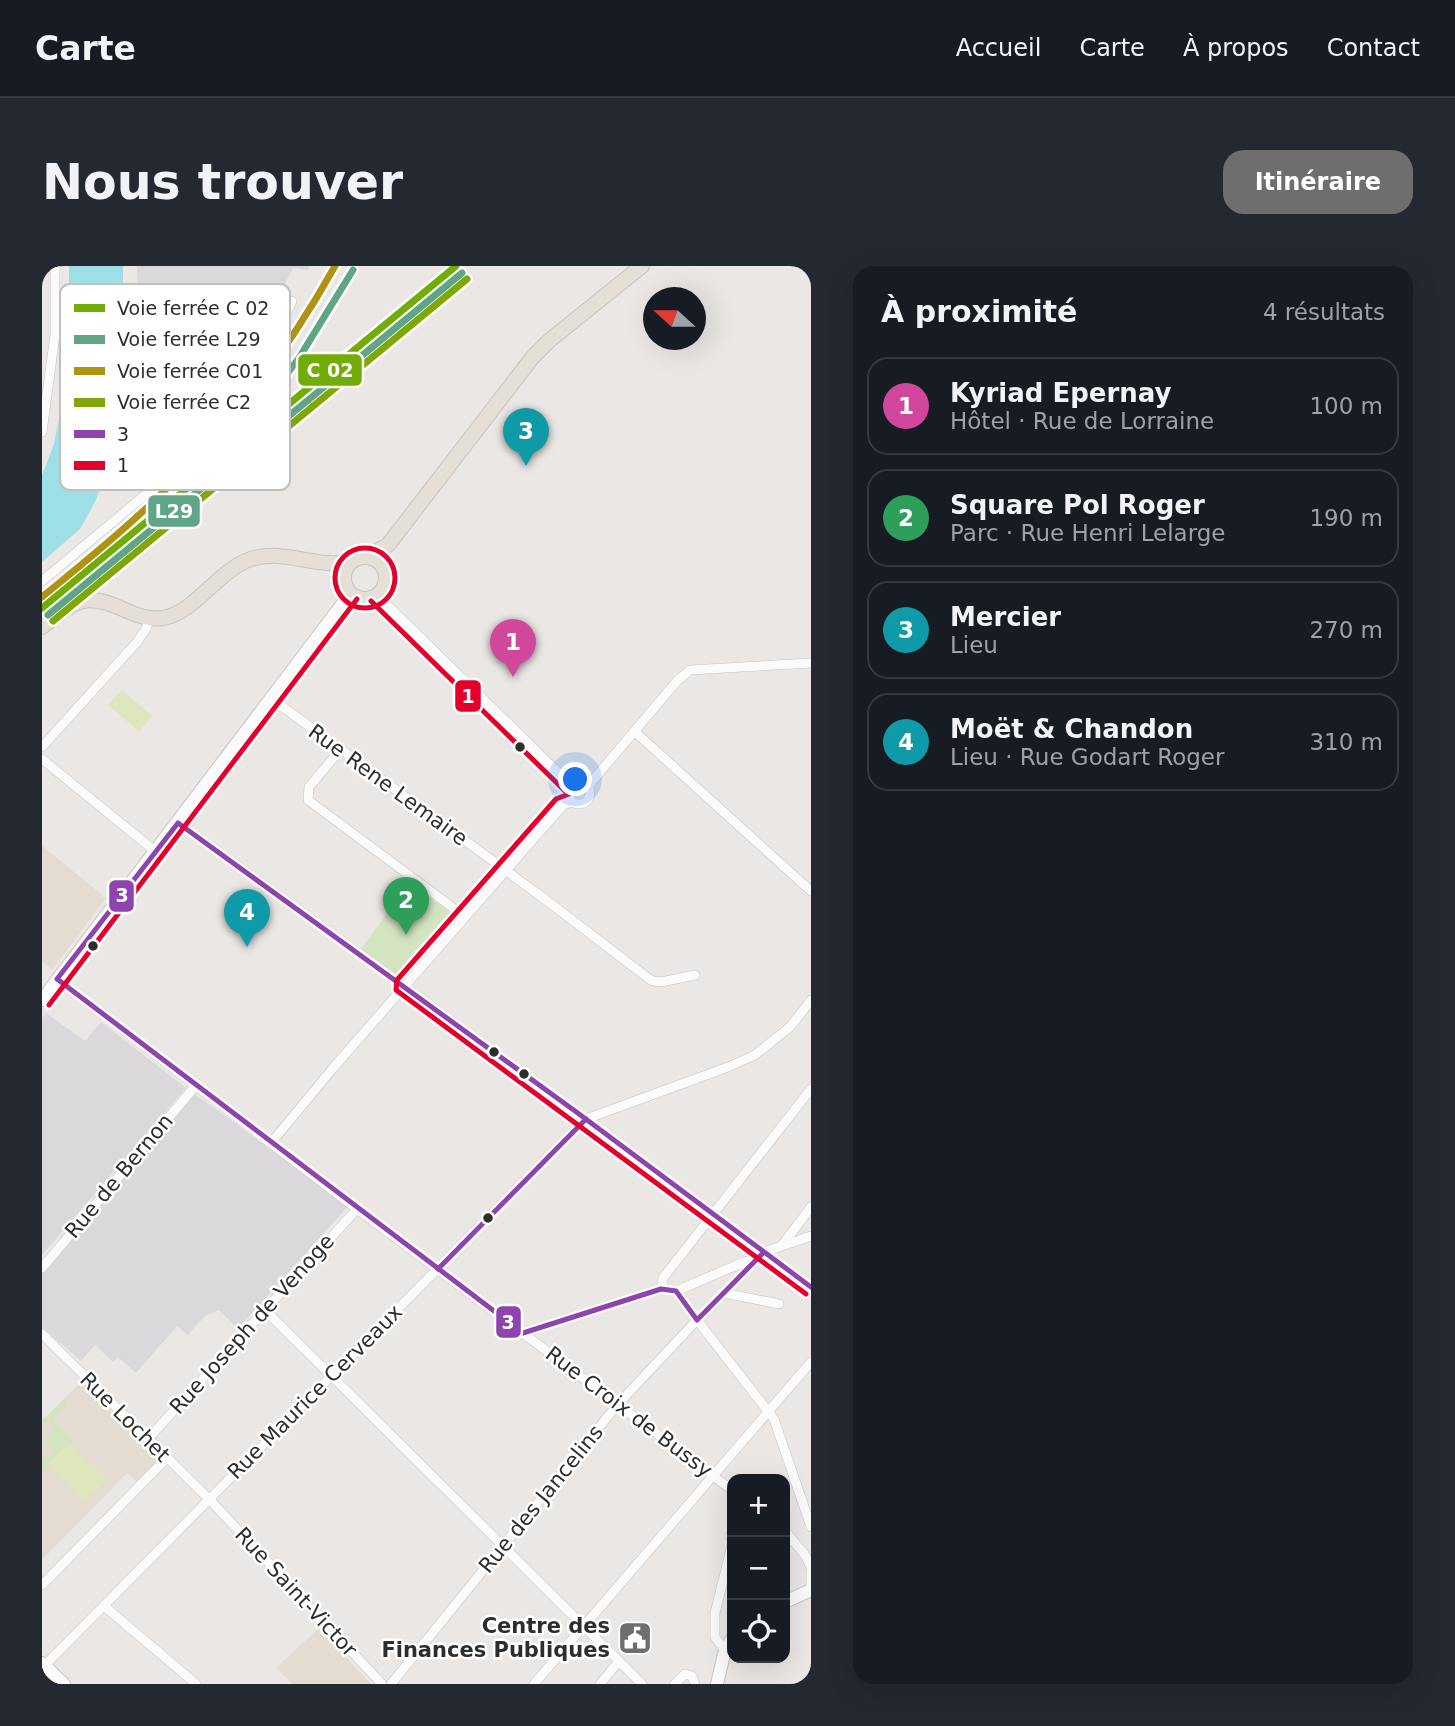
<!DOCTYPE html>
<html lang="fr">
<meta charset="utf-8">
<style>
body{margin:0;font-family:"DejaVu Sans",sans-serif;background:#242831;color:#f1f3f6}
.controls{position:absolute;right:21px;bottom:21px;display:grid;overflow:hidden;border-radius:14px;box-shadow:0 7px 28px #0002}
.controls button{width:63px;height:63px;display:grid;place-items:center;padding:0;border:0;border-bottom:2px solid #363941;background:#171b24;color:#f1f3f6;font:35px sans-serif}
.compass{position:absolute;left:601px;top:21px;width:63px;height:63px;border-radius:50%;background:#171b24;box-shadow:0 7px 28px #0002;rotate:291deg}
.you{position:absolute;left:534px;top:514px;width:24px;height:24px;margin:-18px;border:5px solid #fff;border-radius:50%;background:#1a73e8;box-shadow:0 0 0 10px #1a73e833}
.badge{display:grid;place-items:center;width:46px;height:46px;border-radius:50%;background:#6f6e6d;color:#fff;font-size:23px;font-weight:700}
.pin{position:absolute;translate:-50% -58px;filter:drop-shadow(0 2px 4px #0008)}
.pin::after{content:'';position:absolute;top:37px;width:24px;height:21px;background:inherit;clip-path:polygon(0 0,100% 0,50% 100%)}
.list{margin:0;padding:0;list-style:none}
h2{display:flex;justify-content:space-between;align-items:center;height:91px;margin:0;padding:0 28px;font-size:30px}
h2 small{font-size:23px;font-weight:400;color:#9ea1a6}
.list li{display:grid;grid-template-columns:46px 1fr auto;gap:21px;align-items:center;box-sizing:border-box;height:98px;margin:0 14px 14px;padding:0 14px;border:2px solid #363941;border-radius:21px}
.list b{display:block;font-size:26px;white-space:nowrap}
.list p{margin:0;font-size:23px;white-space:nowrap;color:#9ea1a6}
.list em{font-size:23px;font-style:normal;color:#9ea1a6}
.icon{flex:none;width:38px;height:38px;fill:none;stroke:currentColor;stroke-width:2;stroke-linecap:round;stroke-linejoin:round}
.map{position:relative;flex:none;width:769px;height:1418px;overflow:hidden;border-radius:21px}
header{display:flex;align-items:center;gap:42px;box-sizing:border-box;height:98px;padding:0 35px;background:#171b24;border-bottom:2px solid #363941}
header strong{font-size:33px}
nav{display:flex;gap:38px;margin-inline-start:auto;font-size:24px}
.intro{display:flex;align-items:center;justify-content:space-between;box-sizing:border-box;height:168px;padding:0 42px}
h1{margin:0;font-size:49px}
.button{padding:18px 32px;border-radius:21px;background:#6f6e6d;color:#fff;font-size:24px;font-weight:700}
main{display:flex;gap:42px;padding:0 42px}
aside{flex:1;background:#171b24;border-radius:21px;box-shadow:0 7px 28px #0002}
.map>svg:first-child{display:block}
.industrial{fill:#dad8db}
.education{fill:#e4dcd3}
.green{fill:#d4e3c0}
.pitch{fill:#dee6be}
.water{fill:#9edfe5}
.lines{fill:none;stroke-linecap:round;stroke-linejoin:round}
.street-casing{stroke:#c5c4c4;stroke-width:10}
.secondary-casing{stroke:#c5c4c4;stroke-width:14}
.primary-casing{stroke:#c6c4c3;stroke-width:16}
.street{stroke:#fcfbfb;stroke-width:9}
.secondary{stroke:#fcfbfb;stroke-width:12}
.primary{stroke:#e6dfd7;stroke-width:14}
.bus-1-casing{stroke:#fff;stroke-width:10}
.bus-2-casing{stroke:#fff;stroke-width:10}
.bus-1{stroke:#8e44ad;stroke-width:5}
.bus-2{stroke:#e4002b;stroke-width:5}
.rail-1-casing{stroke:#fff;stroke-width:12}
.rail-2-casing{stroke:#fff;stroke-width:12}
.rail-3-casing{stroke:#fff;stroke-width:12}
.rail-4-casing{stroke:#fff;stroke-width:12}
.rail-1{stroke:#71ad06;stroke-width:7}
.rail-2{stroke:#60a686;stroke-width:7}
.rail-3{stroke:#ad9413;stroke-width:7}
.rail-4{stroke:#7ea707;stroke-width:7}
.bus-dot{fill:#2d2d2d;stroke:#fff;stroke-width:2.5}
.labels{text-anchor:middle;stroke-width:5;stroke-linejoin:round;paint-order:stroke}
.street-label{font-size:21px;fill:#2d2d2d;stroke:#fff}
.poi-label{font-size:21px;font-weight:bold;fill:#2d2d2d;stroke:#fff;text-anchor:end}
.key{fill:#fff;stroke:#c0c0c0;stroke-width:2}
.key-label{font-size:19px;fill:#2d2d2d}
.line-badge{stroke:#fff;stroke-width:2.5}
.badge-label{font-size:19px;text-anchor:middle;font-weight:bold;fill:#fff}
</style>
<header>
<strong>Carte</strong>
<nav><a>Accueil</a><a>Carte</a><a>À propos</a><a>Contact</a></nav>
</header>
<div class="intro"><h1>Nous trouver</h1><a class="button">Itinéraire</a></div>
<main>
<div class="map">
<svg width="769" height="1418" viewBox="0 0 769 1418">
<rect width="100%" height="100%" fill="#eae7e4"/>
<g class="industrial">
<path d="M 95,0 L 267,0 L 266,4 L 251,2 L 241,21 L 248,27 L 225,74 L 219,76 L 217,93 L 188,130 L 96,56 Z"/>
<path d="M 4,747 L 43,775 L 59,756 L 144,822 L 0,989 L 0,752 Z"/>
<path d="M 153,828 L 306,940 L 196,1063 L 177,1044 L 163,1050 L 146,1069 L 135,1060 L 94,1107 L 76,1091 L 71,1096 L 53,1079 L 39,1095 L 0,1061 L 0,1004 Z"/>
</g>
<g class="education">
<path d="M 0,580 L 64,632 L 10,704 L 0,696 Z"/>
<path d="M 39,1116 L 116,1192 L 116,1194 L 95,1216 L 85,1207 L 0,1294 L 0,1155 Z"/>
<path d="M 277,1362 L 284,1370 L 329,1418 L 251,1418 L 234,1402 Z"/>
</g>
<g class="green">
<path d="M 368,617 L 409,647 L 410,655 L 360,713 L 319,683 Z"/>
<path d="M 22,1133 L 26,1138 L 10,1154 L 31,1174 L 0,1207 L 0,1189 L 3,1192 L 10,1185 L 1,1175 L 13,1162 L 6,1155 L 0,1161 L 0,1155 Z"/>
</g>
<g class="pitch">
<path d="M 80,424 L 110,450 L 97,465 L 66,439 Z"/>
<path d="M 27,1177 L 66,1213 L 43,1237 L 5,1199 Z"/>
</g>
<path class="water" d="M 27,0 L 81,0 L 81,86 L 66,204 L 52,238 L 38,263 L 0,296 L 0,209 L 12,178 L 19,144 L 27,66 Z"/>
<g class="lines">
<g class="street-casing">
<g id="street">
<path d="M 0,166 L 13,69 L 13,0"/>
<path d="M 0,315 L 126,210 L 185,143 L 220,96 L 250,35"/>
<path d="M 335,329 L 529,519"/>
<path d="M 230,433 L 500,631 L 610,715 L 619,716 L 653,709"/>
<path d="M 592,465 L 769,625"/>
<path d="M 0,481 L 95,376 L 104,363 L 107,352"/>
<path d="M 298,484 L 267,521 L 266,534 L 422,650"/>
<path d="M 0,493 L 114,586"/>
<circle cx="537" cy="527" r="11"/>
<path d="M 546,520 L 635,415 L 648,404 L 769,397"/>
<path d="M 136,557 L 362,720 L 769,1021"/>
<path d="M 15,713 L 315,943 L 690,1224"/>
<path d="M 229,877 L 292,801 L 521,539 L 530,536"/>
<path d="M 741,978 L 769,941"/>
<path d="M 0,1002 L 155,818"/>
<path d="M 619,1023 L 621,1012 L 769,823"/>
<path d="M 634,1025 L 655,1054 L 722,986 L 769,970"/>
<path d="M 682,1027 L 737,1038"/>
<path d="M 223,1044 L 600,1418"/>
<path d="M 481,1067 L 619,1023 L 634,1025 L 702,996 L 713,994"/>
<path d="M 0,1068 L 168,1234 L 340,1418"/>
<path d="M 106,1173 L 315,943"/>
<path d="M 743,1265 L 763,1289 L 769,1301"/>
<path d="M 0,1319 L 125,1192"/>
<path d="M 769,1324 L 769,1305"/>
<path d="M 62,1340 L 154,1418"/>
<path d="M 683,1384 L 673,1371 L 673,1347 L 690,1279"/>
<path d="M 2,1400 L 544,853 L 686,801 L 713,789 L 749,760 L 769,734"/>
<path d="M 349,1418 L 576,1138 L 655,1054 L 732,1153 L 769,1261"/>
<path d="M 492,1418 L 769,1096"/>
<path d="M 558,1418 L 577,1395"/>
<path d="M 633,1418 L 643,1408 L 650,1410 L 653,1418"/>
</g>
</g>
<g class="secondary-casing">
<g id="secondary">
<path d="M 0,734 L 308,328"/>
<path d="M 743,1336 L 769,1324"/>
<path d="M 0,1397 L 22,1418"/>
<path d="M 675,1418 L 683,1384 L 690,1373"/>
</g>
</g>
<g class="primary-casing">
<g id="primary">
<path d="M 325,290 L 346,279 L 490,92 L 508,74 L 600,0"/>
<circle cx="323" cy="312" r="21"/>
<path d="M 0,361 C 34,334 43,325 85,345 C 96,350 108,354 121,352 C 154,346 176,304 209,293 C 244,282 276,304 309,295"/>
</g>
</g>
<use href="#street" class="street"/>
<use href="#secondary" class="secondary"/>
<use href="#primary" class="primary"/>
<g class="bus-1-casing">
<g id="bus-1">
<path d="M 722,986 L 655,1054 L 634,1025 L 619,1023 L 481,1067 L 15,713 L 136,557 L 533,845 L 769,1021"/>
<path d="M 396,1003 L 544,853"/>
</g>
</g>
<g class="bus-2-casing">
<g id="bus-2">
<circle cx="323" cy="312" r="30"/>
<path d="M 329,335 L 523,525"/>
<path d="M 527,528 L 514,533 L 355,714 L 354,724 L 764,1028"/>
<path d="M 7,739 L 315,333"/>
</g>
</g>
<use href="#bus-1" class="bus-1"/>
<use href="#bus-2" class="bus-2"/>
<g class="rail-1-casing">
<path id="rail-1" d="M 0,342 L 414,0"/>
</g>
<g class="rail-2-casing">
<g id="rail-2">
<path d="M 195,174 L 257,92 L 311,4"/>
<path d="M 6,349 L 420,7"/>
</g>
</g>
<g class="rail-3-casing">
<path id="rail-3" d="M 0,331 C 39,299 78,268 114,233 C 185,165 245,86 293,0"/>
</g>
<g class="rail-4-casing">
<path id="rail-4" d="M 11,355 L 425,13"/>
</g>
<use href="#rail-1" class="rail-1"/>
<use href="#rail-2" class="rail-2"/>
<use href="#rail-3" class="rail-3"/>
<use href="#rail-4" class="rail-4"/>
</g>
<defs>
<g id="civic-square" transform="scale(1.75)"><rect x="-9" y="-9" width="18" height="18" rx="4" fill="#6f6e6d" stroke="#fff"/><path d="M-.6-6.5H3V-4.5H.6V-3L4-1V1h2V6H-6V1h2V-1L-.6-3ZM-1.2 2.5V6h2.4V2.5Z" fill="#fff"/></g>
</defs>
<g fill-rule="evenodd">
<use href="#civic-square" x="593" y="1372"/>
</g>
<g class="bus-dot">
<circle cx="478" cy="481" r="6"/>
<circle cx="51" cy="680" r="6"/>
<circle cx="452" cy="786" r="6"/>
<circle cx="482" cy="808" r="6"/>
<circle cx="446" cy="952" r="6"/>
</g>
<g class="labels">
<g class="street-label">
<text transform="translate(346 519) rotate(36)" y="7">Rue Rene Lemaire</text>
<text transform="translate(77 910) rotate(-50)" y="7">Rue de Bernon</text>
<text transform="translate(210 1058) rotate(-48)" y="7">Rue Joseph de Venoge</text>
<text transform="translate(273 1126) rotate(-45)" y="7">Rue Maurice Cerveaux</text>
<text transform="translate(587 1146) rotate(37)" y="7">Rue Croix de Bussy</text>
<text transform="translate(83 1151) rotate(45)" y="7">Rue Lochet</text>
<text transform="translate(499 1233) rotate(-51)" y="7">Rue des Jancelins</text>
<text transform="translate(254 1326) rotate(47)" y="7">Rue Saint-Victor</text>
</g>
<g class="poi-label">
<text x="568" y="1367">Centre des<tspan x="568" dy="24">Finances Publiques</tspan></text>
</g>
</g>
<rect x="18" y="18" width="230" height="206" rx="10" class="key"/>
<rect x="32" y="38" width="31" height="8" fill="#71ad06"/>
<rect x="32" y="69" width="31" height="9" fill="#60a686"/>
<rect x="32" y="101" width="31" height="8" fill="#ad9413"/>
<rect x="32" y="132" width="31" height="9" fill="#7ea707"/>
<rect x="32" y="164" width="31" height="8" fill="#8e44ad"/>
<rect x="32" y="195" width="31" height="9" fill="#e4002b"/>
<g class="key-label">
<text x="75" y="49">Voie ferrée C 02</text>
<text x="75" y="80">Voie ferrée L29</text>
<text x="75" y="112">Voie ferrée C01</text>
<text x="75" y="143">Voie ferrée C2</text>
<text x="75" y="175">3</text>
<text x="75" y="206">1</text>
</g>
<g class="line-badge">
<rect x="255" y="87" width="66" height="34" rx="7" fill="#71ad06"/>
<rect x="105" y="228" width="54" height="34" rx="7" fill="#60a686"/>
<rect x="412" y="413" width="28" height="34" rx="7" fill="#e4002b"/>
<rect x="66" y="613" width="27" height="34" rx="7" fill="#8e44ad"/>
<rect x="453" y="1039" width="27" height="34" rx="7" fill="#8e44ad"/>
</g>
<g class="badge-label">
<text x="288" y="111">C 02</text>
<text x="132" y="252">L29</text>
<text x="426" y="437">1</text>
<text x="80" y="636">3</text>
<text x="466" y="1063">3</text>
</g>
</svg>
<div class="controls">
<button>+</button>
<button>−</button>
<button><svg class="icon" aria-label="locate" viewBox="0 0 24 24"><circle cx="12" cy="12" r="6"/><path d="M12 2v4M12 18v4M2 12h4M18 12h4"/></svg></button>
</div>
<svg class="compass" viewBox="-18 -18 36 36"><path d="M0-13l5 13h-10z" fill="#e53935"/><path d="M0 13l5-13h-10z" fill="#9ea1a6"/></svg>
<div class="you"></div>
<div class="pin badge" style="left:471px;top:411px;background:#d1479c">1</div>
<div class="pin badge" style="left:364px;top:669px;background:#2e9e5b">2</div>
<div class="pin badge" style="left:484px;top:200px;background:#0f9aa8">3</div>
<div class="pin badge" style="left:205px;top:681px;background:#0f9aa8">4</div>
</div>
<aside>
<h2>À proximité<small>4 résultats</small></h2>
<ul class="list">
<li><span class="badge" style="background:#d1479c">1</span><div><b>Kyriad Epernay</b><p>Hôtel · Rue de Lorraine</p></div><em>100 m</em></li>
<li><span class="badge" style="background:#2e9e5b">2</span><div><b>Square Pol Roger</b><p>Parc · Rue Henri Lelarge</p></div><em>190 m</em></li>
<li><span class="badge" style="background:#0f9aa8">3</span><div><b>Mercier</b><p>Lieu</p></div><em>270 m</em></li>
<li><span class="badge" style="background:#0f9aa8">4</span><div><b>Moёt &amp; Chandon</b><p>Lieu · Rue Godart Roger</p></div><em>310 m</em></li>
</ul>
</aside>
</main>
